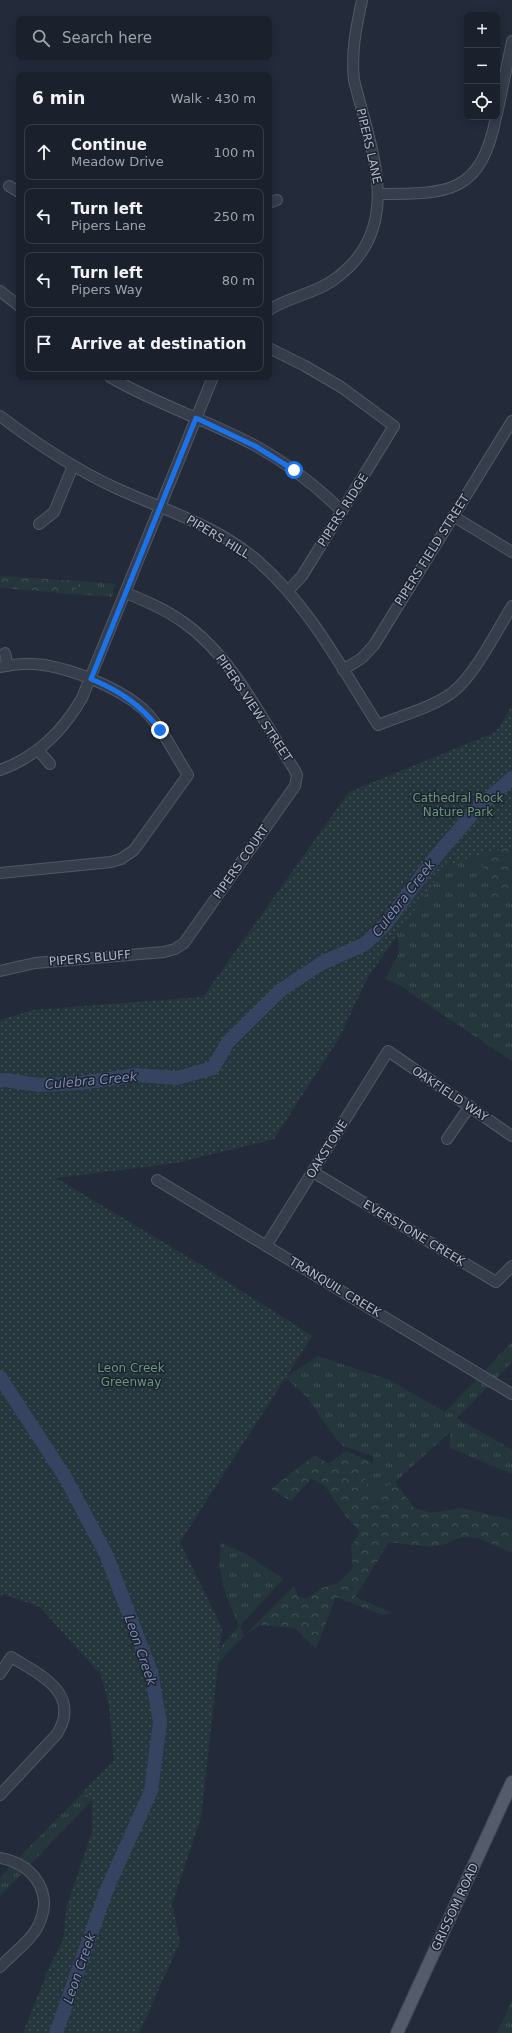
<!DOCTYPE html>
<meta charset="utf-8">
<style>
body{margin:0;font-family:"DejaVu Sans",sans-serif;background:#232834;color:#f1f3f6}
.controls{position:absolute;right:12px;top:12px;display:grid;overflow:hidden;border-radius:8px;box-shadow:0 2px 10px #0003}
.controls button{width:36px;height:36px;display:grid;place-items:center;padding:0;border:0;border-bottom:1px solid #383e48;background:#1a202c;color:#f1f3f6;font:20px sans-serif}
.stop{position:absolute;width:12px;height:12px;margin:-9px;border:3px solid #1a73e8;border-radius:50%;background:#fff}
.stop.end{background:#1a73e8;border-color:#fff;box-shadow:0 1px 4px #0008}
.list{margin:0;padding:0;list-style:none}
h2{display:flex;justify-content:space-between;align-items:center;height:52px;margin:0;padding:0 16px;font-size:17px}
h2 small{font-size:13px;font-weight:400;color:#9fa3a9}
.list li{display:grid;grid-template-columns:26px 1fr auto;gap:12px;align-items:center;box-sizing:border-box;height:56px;margin:0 8px 8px;padding:0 8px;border:1px solid #383e48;border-radius:8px}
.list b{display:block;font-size:15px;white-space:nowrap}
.list p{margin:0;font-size:13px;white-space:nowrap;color:#9fa3a9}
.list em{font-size:13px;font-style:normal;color:#9fa3a9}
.icon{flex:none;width:22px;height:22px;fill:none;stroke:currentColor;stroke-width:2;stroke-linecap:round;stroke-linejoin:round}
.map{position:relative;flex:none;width:512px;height:2033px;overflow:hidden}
.search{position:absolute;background:#1a202c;box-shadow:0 2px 10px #0003;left:16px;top:16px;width:256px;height:44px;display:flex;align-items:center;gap:10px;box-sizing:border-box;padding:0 14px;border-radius:8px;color:#9fa3a9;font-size:15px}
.panel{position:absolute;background:#1a202c;box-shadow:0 2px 10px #0003;left:16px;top:72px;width:256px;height:308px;border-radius:8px}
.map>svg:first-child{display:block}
.grass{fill:url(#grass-tufts)}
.forest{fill:url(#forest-crowns)}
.park{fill:url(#park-dots)}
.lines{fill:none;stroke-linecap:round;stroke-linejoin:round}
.river{stroke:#364462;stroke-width:14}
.minor-casing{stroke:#525866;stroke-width:12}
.major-casing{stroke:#404654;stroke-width:14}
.minor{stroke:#363d4b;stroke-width:10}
.major{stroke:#545c6b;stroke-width:12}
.route{stroke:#1a73e8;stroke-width:5}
.labels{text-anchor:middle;stroke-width:3;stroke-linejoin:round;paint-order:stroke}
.street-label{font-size:12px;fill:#b2b8c7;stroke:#1c2230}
.park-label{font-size:12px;fill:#699878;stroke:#1c2230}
.water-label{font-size:13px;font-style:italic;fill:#7a8baf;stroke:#1c2230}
</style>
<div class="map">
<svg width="512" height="2033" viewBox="0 0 512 2033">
<defs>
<pattern id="grass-tufts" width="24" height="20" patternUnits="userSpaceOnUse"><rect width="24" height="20" fill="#25373c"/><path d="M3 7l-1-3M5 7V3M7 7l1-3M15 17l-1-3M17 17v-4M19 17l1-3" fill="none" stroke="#425257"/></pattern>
<pattern id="forest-crowns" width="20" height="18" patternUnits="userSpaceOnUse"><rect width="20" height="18" fill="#25373c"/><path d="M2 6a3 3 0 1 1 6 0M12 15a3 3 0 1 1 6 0" fill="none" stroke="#425257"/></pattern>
<pattern id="park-dots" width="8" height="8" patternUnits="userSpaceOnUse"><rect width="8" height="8" fill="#25373c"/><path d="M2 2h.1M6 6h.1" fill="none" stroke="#425257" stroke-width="1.8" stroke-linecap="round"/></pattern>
</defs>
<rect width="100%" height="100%" fill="#232b3b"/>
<g class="grass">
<path d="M 80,581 L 115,584 L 112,597 L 74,594 Z"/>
<path d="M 491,803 L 492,899 L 512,893 L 512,1061 L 396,983 L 385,979 L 399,953 L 397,922 Z"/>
<path d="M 312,1336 L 286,1377 L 318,1356 L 389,1380 L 445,1412 L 512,1342 L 512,1362 L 457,1418 L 512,1456 L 512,1474 L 450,1448 L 450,1432 L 395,1482 L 373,1493 L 364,1482 L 373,1463 L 373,1456 L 343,1446 L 334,1436 L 307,1397 L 286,1378 L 136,1389 Z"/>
<path d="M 221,1543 L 246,1554 L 283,1579 L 240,1626 L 244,1636 L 185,1696 L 220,1648 L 239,1626 L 226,1595 L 219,1565 Z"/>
<path d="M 147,1743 L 0,1896 L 0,1877 L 114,1761 Z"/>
<path d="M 512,2000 L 512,2033 L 497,2033 Z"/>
</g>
<g class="forest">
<path d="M 0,576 L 80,581 L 74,594 L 0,588 Z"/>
<path d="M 512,823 L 512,893 L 492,899 L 474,834 Z"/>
<path d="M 462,1421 L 512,1450 L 512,1456 Z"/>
<path d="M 346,1451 L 373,1463 L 364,1482 L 373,1493 L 395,1482 L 414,1508 L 431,1513 L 462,1508 L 512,1520 L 512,1553 L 478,1538 L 462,1537 L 445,1544 L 431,1547 L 389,1542 L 355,1597 L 393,1613 L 383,1615 L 336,1597 L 316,1649 L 295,1628 L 260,1625 L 244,1636 L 294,1586 L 298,1597 L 307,1599 L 322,1588 L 338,1583 L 353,1568 L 351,1547 L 360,1532 L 345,1515 L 325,1486 L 311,1479 L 291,1501 L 271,1489 L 315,1455 L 328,1464 Z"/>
</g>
<path class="park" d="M 512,706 L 512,846 L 446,865 L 368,977 L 339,1038 L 274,1139 L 176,1163 L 56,1178 L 198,1263 L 312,1336 L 180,1542 L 222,1628 L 201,1817 L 172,1904 L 180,1942 L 139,2033 L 23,2033 L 48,1970 L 63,1940 L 67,1905 L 92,1832 L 92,1800 L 83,1792 L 114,1761 L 109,1705 L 101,1675 L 40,1607 L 3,1594 L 0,1598 L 0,1020 L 33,1010 L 203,997 L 349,792 L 496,732 Z"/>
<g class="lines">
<g class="river">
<path d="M 0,1081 L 5,1080 L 39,1085 L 80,1083 L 137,1075 L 177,1078 L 213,1068 L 228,1042 L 281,990 L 322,963 L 365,944 L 384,926 L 437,855 L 475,811 L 512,778"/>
<path d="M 0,1377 L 65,1477 L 106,1554 L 151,1672 L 160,1722 L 151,1791 L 107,1889 L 56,2033"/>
</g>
<g class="minor-casing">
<g id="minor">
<path d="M 497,114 L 512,41"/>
<path d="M 9,186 L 19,192"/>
<path d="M 379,194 C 449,194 481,194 496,117"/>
<path d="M 269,203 L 277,200"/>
<path d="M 0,291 L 19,306"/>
<path d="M 269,310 C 289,297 313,294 332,281 C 407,230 371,150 354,80 C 351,52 356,28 362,0"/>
<path d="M 269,348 L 305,366 L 341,387 L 394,426 L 302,576 L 288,591"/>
<path d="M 110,377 C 156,404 207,420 254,445 C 287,463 315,485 342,511"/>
<path d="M 0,416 C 37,444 76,470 118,489 C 167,511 218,526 259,562 C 310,607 342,669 378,725 C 402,715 432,708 453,692 C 474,676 498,629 512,606"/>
<path d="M 453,516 L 512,552"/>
<path d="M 39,524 L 54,512 L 73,466"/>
<path d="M 5,653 L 8,666"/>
<path d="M 0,667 C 11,665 23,663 34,664 C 67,666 118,687 143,709 C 162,727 174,753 188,775 L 134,850 L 121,859 L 111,862 L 0,873"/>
<path d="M 343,670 L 362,658 L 374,645 L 512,421"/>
<path d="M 38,750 L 50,764"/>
<path d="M 0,770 C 37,757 63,731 82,698 L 213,377"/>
<path d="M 0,971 L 35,963 L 164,952 L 175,949 L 184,943 L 295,786 L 297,775 L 294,769 C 262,719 232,656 183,622 C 165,609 146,601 126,593"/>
<path d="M 447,1139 L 470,1106"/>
<path d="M 313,1172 L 496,1282 L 512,1266"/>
<path d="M 157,1180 L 512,1394"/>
<path d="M 266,1246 L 388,1051 L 512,1136"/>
<path d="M 0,1674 L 11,1657 C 39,1674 82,1693 57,1734 L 0,1795"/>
<path d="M 0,1858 C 32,1864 54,1891 39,1924 C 32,1940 12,1954 0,1967"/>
</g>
</g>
<g class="major-casing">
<path id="major" d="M 397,2033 L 512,1782"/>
</g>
<use href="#minor" class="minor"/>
<use href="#major" class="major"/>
</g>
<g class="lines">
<path class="route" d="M 160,730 C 141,705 120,691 91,679 L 196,418 L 255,446 L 294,470"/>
</g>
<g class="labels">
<g class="street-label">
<text transform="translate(369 146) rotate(77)" y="4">PIPERS LANE</text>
<text transform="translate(343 510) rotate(-58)" y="4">PIPERS RIDGE</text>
<text transform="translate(218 537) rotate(31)" y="4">PIPERS HILL</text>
<text transform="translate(432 550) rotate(-58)" y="4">PIPERS FIELD STREET</text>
<text transform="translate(254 708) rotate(56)" y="4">PIPERS VIEW STREET</text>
<text transform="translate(241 862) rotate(-55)" y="4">PIPERS COURT</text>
<text transform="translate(90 958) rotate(-5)" y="4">PIPERS BLUFF</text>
<text transform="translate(450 1094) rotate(34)" y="4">OAKFIELD WAY</text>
<text transform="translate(327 1149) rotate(-58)" y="4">OAKSTONE</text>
<text transform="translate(414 1233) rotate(31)" y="4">EVERSTONE CREEK</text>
<text transform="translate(335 1287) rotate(31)" y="4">TRANQUIL CREEK</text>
<text transform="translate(455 1907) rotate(-65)" y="4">GRISSOM ROAD</text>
</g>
<g class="park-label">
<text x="458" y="802">Cathedral Rock<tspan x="458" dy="14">Nature Park</tspan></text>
<text x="131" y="1372">Leon Creek<tspan x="131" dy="14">Greenway</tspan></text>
</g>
<g class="water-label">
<text transform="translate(403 898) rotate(-52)" y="5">Culebra Creek</text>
<text transform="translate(91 1080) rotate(-5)" y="5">Culebra Creek</text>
<text transform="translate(141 1650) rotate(71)" y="5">Leon Creek</text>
<text transform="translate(79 1968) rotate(-71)" y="5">Leon Creek</text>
</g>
</g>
</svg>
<div class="controls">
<button>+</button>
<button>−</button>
<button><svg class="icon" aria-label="locate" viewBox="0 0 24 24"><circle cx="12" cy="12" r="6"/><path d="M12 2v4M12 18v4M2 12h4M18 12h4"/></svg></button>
</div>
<div class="stop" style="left:294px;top:470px"></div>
<div class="stop end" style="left:160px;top:730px"></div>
<div class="search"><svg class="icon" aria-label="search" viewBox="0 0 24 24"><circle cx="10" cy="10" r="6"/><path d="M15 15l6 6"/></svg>Search here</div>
<section class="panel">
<h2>6 min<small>Walk · 430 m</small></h2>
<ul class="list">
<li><svg class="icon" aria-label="ahead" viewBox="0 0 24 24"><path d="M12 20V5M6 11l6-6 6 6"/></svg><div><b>Continue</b><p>Meadow Drive</p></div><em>100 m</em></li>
<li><svg class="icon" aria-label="left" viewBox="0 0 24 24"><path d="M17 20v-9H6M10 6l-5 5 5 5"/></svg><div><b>Turn left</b><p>Pipers Lane</p></div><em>250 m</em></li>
<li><svg class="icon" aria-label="left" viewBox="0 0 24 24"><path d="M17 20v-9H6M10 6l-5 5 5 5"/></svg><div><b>Turn left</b><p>Pipers Way</p></div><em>80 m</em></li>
<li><svg class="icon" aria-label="arrive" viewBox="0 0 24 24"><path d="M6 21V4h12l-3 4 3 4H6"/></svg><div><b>Arrive at destination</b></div></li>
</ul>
</section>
</div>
